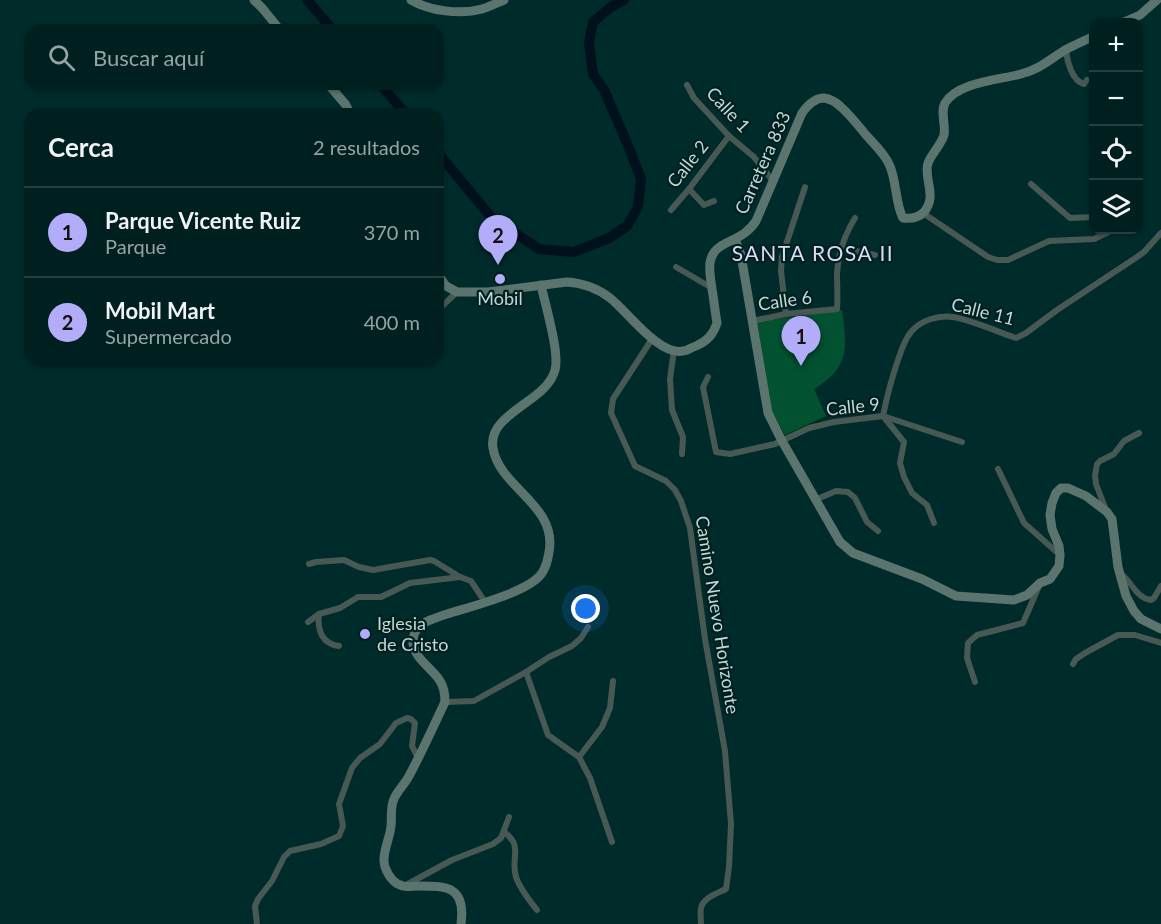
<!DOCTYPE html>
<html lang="es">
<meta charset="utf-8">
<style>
body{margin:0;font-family:Lato,sans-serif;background:#0e2d2d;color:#f1f3f6}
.controls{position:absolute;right:18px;top:18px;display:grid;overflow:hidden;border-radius:12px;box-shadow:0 2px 4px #0004}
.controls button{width:54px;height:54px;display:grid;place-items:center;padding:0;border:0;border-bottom:2px solid #223e3e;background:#002020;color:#f1f3f6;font:30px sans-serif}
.you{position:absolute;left:586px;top:609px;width:21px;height:21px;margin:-15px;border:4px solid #fff;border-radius:50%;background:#1a73e8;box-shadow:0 0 0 9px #1a73e833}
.badge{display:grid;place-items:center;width:39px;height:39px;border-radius:50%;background:#b3adf9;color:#111;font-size:20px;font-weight:700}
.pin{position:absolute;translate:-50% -50px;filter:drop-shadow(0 2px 3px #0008)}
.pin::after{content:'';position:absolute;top:32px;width:21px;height:18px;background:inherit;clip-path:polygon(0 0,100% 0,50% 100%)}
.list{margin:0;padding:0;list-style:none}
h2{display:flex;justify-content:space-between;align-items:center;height:78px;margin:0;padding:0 24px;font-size:26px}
h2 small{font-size:20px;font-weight:400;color:#95a3a5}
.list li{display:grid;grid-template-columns:39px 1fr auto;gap:18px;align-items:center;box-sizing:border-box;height:90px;padding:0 24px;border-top:2px solid #223e3e}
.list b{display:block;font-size:22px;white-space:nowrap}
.list p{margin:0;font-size:20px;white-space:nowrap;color:#95a3a5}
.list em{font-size:20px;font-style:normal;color:#95a3a5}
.icon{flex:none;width:33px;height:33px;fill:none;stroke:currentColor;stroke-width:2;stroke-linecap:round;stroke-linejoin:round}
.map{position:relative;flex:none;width:1161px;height:924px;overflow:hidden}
.search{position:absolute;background:#002020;box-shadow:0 2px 4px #0004;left:24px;top:24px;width:420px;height:66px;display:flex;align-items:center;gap:15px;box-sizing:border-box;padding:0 21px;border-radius:18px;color:#95a3a5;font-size:22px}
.panel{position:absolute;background:#002020;box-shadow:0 2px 4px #0004;left:24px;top:108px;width:420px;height:258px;border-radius:18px}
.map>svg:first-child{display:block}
.green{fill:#025232}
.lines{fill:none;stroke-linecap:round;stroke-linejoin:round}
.river{stroke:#00101c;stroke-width:10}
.street{stroke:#485853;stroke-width:6}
.secondary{stroke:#5b756e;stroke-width:9}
.poi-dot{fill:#b3adf9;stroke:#002020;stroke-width:2}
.labels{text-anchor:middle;stroke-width:4.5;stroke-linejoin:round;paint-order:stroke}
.street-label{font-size:18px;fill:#c1d7d6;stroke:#002020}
.poi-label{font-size:18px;fill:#c1d7d6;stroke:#002020}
.quarter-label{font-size:21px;letter-spacing:1.5px;fill:#dbdaf7;stroke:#002020}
</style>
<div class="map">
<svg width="1161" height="924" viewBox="0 0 1161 924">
<rect width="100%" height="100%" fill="#002b2b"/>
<path class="green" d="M 842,310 C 847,348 850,367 814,389 L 826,416 L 785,435 L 773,414 L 770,405 L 757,322 Z"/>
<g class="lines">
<g class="river">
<path d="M 307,0 L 333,30"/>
<path d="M 380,84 L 406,114"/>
<path d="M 438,153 L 492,218 L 539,249 L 574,252 L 609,238 L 627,226 L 638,207 L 641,179 L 627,143 L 604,90 L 593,74 L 589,43 L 593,22 L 611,7 L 624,0"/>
</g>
<g class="street">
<path d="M 1066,50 C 1067,61 1072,81 1084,84 L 1087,80"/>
<path d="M 687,85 L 694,98 L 729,136 L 754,157 L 773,181"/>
<path d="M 1031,184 L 1070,218 L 1094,217"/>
<path d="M 689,189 L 704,205 L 714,201"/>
<path d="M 671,210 L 689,189 L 729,136"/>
<path d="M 923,213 L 988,257 L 997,260 L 1008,260 L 1049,241 L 1094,239 L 1113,230"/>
<path d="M 842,248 L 875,255"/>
<path d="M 676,267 L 712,288"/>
<path d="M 438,310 L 457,292"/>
<path d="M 786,314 L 781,271 L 782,257 L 805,187"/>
<path d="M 752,321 L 786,314 L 837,309 C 838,297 837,286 837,274 C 838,255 845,234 855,218"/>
<path d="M 652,339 L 613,399 L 611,413 L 635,466 L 666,481 L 675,490 L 681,501 L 690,528 L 705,639 L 725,751 L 731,824 L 729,867 L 726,889 C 718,893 703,898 701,908 C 700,913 701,919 701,924"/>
<path d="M 674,350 L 670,379 L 672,410 L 683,437 L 682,454"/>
<path d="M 708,377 L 703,387 L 716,452 L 730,454 L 775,444 L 809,428 L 834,422 L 883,416 L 962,442"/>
<path d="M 998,469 L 1024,523 L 1060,555"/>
<path d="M 815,500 L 836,491 L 848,492 L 855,498 L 867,522 L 878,531"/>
<path d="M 1106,510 L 1096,484 L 1095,476 L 1097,464 L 1100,461 L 1114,454 L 1124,441 L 1139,433"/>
<path d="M 934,523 L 927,505 L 912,493 L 904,477 L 900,463 L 904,442 L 883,416 C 887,396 892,377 899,357 C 902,348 905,339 911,332 C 921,320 938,315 953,317 C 975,321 995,331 1016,338 L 1026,333 L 1057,310 L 1137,257 L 1144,252 L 1161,233"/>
<path d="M 309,564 L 316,562 L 344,560 L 359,567 L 373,570 L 430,560 L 434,561 L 460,577 L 471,581 L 485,602"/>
<path d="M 1121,574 C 1132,582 1136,598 1151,600 L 1154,598 L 1161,586"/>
<path d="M 319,614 C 317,630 322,644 339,646"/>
<path d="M 308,622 L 319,614 L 340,608 L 358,597 L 381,597 L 410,583 L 460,577"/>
<path d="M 1073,664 L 1076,659 L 1085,653 L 1118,635 L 1135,635 L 1161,643"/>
<path d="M 526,672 L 548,735 L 579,757 L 590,778 L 612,842"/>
<path d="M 975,682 L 967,658 L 968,643 L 977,635 L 1023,623 L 1039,586"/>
<path d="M 445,702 L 474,701 L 526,672 L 549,657 L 572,646 L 581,638 L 588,627"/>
<path d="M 579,757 L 602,727 L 610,708 L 613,681"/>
<path d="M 504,832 C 524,846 510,858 516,877 C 520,889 529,900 537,910"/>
<path d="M 406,885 L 452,860 L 493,844 L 501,838 L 509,817"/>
<path d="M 257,924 L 255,906 L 258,899 L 272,881 L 284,857 L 290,851 L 321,844 L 339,836 L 343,826 L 339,804 L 352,768 L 360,758 L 380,744 L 396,723 L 407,718 L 411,719 L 415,723 L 412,746 L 418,758"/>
</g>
<g class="secondary">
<path d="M 254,0 L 263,9 L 280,30"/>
<path d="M 411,0 C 430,11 460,15 482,9 C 489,7 497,3 504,0"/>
<path d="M 1124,22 L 1140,15 L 1157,0"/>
<path d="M 328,84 L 346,105 L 350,114"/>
<path d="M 735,239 L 741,255 L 768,413 L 782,441 L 840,542 L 853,553 L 922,579 L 956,596 L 1014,600 L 1027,595 L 1040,583 L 1050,579 L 1059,566 L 1060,555 L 1059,546 L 1052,529 L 1050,515 L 1052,503 L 1056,493 L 1061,488 L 1068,488 L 1086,496 L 1107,512 L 1112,519 L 1118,567 L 1126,596 L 1134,611 L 1141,619 L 1161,629"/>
<path d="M 438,272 L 439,276 L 446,286 L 457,292 L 488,292 L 567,282 C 583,283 597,288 610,298 C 628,312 659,356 683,351 C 687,351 692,347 696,346 C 707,341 713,335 717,323 C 715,312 714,300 712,289 C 710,273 705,256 721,246 C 735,238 747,235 756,221 L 802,113 C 807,106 814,98 824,98 C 830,99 837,103 841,107 C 850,115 858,125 866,135 C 874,144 884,153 889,164 C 897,180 895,204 903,218 C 911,219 918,218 924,212 C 938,196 923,179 928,163 C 932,153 941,145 944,135 C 946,125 940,112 945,103 C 958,82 999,80 1021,74 C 1040,69 1049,60 1065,50 C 1074,45 1084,41 1094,36"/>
<path d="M 461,924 C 466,886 447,886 417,886 C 413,886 407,887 403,886 C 394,884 388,875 385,867 C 381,854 390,839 391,826 C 392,818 390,807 394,799 C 397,791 405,784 409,776 C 422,752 433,727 445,702 C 445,695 444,687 440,681 C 433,669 415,659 413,644 C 413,640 413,634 416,631 C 422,621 436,618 447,614 C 469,607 530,592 542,573 C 546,567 548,559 549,552 C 558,505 499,488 493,448 C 487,413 547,402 555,370 C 560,353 545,304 541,285"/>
</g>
</g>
<g class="poi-dot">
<circle cx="500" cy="279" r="6"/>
<circle cx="365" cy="634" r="6"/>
</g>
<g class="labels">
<g class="street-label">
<text transform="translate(728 110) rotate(47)" y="6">Calle 1</text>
<text transform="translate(763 163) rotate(-66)" y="6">Carretera 833</text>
<text transform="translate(688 164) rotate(-52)" y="6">Calle 2</text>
<text transform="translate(785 301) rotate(-8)" y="6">Calle 6</text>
<text transform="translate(983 312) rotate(14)" y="6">Calle 11</text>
<text transform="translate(853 407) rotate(-6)" y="6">Calle 9</text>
<text transform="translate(717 615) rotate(81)" y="6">Camino Nuevo Horizonte</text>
</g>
<g class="poi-label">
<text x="500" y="305">Mobil</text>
<text x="377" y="630" text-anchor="start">Iglesia<tspan x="377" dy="21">de Cristo</tspan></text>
</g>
<g class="quarter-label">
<text x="813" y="261">SANTA ROSA II</text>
</g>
</g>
</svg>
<div class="controls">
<button>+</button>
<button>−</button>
<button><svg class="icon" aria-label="locate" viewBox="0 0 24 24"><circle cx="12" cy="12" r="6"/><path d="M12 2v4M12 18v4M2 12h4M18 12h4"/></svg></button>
<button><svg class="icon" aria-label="layers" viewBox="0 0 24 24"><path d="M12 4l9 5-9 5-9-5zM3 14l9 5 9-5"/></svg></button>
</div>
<div class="you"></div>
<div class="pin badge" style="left:801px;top:366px">1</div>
<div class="pin badge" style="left:498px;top:265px">2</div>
<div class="search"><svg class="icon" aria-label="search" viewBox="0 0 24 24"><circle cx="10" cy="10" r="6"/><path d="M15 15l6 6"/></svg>Buscar aquí</div>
<section class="panel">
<h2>Cerca<small>2 resultados</small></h2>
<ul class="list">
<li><span class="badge">1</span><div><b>Parque Vicente Ruiz</b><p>Parque</p></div><em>370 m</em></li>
<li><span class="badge">2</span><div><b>Mobil Mart</b><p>Supermercado</p></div><em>400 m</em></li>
</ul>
</section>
</div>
